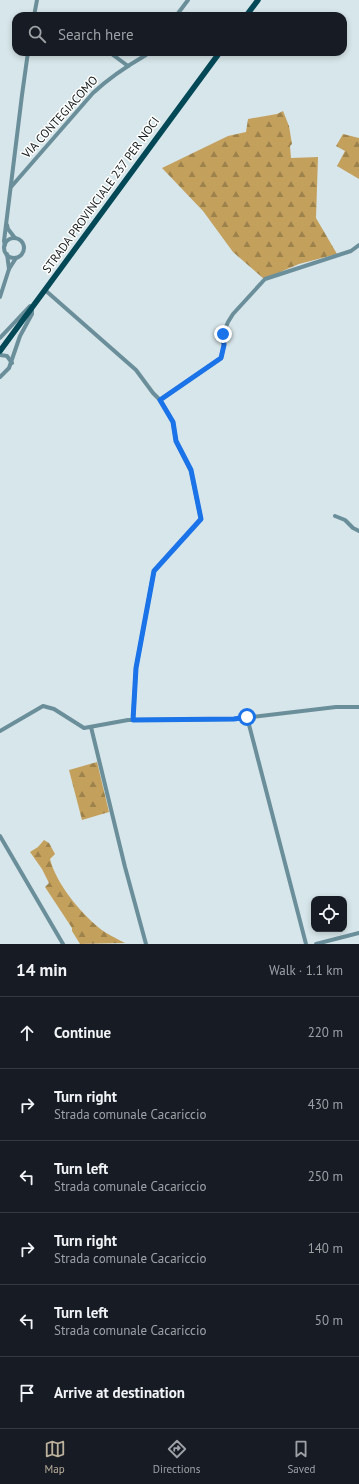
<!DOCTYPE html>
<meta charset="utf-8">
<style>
body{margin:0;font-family:"PT Sans",sans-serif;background:#242831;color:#f1f3f6}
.controls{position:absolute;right:12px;bottom:12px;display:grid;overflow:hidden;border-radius:8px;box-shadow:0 2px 6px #0003}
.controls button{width:36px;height:36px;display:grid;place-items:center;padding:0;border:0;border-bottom:1px solid #363941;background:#171b24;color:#f1f3f6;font:20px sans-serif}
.stop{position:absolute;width:12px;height:12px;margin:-9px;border:3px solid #1a73e8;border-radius:50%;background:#fff}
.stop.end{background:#1a73e8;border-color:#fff;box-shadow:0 1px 4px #0008}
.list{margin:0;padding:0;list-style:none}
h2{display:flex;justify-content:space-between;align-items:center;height:52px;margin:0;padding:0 16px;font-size:17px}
h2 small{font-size:13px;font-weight:400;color:#9ea1a6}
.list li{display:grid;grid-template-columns:26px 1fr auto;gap:12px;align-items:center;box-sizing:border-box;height:72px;padding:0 16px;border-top:1px solid #363941}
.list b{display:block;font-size:15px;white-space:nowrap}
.list p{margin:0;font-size:13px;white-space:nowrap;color:#9ea1a6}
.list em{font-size:13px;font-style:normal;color:#9ea1a6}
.icon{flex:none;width:22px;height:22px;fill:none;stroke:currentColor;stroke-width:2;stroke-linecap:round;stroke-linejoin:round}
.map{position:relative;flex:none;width:359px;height:944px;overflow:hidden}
.search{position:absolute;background:#171b24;box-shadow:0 2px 6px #0003;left:12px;right:12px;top:12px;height:44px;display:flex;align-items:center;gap:10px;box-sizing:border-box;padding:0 14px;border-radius:12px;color:#9ea1a6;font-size:15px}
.sheet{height:484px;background:#171b24}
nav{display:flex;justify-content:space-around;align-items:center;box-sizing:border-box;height:56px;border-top:1px solid #363941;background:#171b24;font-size:11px;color:#9ea1a6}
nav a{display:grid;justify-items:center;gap:2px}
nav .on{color:#bab09c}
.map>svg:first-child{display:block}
.forest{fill:url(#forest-firs)}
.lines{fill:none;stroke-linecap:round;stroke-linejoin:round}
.minor{stroke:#6b8f9a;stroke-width:4}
.major{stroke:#034857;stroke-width:5.5}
.route{stroke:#1a73e8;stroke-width:5}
.labels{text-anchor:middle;stroke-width:3;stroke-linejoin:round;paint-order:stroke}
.street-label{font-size:12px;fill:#171d1e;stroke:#fff}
</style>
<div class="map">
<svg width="359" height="944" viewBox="0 0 359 944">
<defs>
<pattern id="forest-firs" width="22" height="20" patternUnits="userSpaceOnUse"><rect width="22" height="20" fill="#c4a05d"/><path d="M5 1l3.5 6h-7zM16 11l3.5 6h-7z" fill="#9e824c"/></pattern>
</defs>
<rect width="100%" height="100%" fill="#d7e6ea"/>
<g class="forest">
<path d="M 283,111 L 289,126 L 292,144 L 290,146 L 291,158 L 318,157 L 316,218 L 337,254 L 299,264 L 264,279 L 233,252 L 203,211 L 162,168 L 228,136 L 246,132 L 248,119 L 277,114 Z"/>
<path d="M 343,134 L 359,138 L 359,179 L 337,166 L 345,151 L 336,146 Z"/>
<path d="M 97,762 L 109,812 L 82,820 L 69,770 Z"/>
<path d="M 44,840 L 49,843 L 55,854 L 50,859 C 56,883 79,911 98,927 C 106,934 116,938 125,943 L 80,944 L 72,931 L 72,928 L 45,887 L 49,883 L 42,869 L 30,852 L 38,847 Z"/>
</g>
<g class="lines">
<g class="minor">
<path d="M 34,16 L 37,0"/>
<path d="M 176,16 L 188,0"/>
<path d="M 109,52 L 128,66"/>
<path d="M 11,187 L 93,93 C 109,78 127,66 146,55 L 148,52"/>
<path d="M 7,225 L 8,229 L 15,238"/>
<circle cx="14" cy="248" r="10"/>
<path d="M 5,245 L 4,241 L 22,95 L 28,52"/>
<path d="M 7,254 L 9,269"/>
<path d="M 45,290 L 136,370 L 153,393 L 160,400 L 173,422 L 176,441 L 191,471 L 201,519 L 154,571 L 136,668 L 133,720"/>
<path d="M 0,297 L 9,269 L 16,258"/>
<path d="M 0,338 L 30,306"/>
<path d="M 0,355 L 7,356 L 12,363"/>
<path d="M 0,377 L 9,368 L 20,336 L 32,314 L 32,308"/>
<path d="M 160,400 L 221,358 L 224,345 L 223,334 L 228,322 L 233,314 L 265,279 L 351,251 L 359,245"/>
<path d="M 335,516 L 345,520 L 353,528 L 359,531"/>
<path d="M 247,717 L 306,944"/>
<path d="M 91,727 L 125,867 L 146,944"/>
<path d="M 0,731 L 43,706 L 54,709 L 84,728 L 128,720 L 234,719 L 336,707 L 359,707"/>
<path d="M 0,836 L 63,944"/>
<path d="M 316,944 L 359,933"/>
</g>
<g class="major">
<path d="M 246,16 L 258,0"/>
<path d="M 0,351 L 220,52"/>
</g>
</g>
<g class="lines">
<path class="route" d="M 223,334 L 224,345 L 221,358 L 160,400 L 173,422 L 176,441 L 191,470 L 201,519 L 154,571 L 136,668 L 133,720 L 234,719 L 247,717"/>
</g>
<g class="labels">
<g class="street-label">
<text transform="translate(60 117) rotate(-48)" y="4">VIA CONTEGIACOMO</text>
<text transform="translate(101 195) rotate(-54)" y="4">STRADA PROVINCIALE 237 PER NOCI</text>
</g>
</g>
</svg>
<div class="controls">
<button><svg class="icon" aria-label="locate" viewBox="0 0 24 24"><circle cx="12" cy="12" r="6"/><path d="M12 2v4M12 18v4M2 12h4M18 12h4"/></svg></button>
</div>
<div class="stop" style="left:247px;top:717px"></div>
<div class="stop end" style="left:223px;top:334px"></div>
<div class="search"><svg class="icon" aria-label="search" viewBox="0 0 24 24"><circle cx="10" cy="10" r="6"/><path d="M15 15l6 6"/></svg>Search here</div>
</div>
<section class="sheet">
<h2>14 min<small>Walk · 1.1 km</small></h2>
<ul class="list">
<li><svg class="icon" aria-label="ahead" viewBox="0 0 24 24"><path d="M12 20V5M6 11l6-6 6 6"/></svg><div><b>Continue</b></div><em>220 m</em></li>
<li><svg class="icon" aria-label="right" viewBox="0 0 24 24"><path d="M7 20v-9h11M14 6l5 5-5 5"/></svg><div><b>Turn right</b><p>Strada comunale Cacariccio</p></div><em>430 m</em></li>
<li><svg class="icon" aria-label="left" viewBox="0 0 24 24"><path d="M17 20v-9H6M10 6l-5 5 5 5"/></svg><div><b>Turn left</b><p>Strada comunale Cacariccio</p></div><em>250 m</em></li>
<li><svg class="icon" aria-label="right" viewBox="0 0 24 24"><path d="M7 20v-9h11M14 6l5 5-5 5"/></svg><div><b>Turn right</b><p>Strada comunale Cacariccio</p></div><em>140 m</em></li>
<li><svg class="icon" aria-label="left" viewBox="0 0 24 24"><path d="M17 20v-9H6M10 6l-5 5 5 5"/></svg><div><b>Turn left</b><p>Strada comunale Cacariccio</p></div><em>50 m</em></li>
<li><svg class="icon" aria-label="arrive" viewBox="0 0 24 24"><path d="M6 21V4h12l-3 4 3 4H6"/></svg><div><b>Arrive at destination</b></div></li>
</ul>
</section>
<nav>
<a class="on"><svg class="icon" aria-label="map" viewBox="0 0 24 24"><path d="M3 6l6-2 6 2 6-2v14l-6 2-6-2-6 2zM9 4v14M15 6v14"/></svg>Map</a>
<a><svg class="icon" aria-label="directions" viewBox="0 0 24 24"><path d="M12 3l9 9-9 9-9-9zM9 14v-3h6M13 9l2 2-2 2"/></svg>Directions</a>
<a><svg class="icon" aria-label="saved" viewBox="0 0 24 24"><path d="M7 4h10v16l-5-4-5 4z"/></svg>Saved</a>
</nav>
